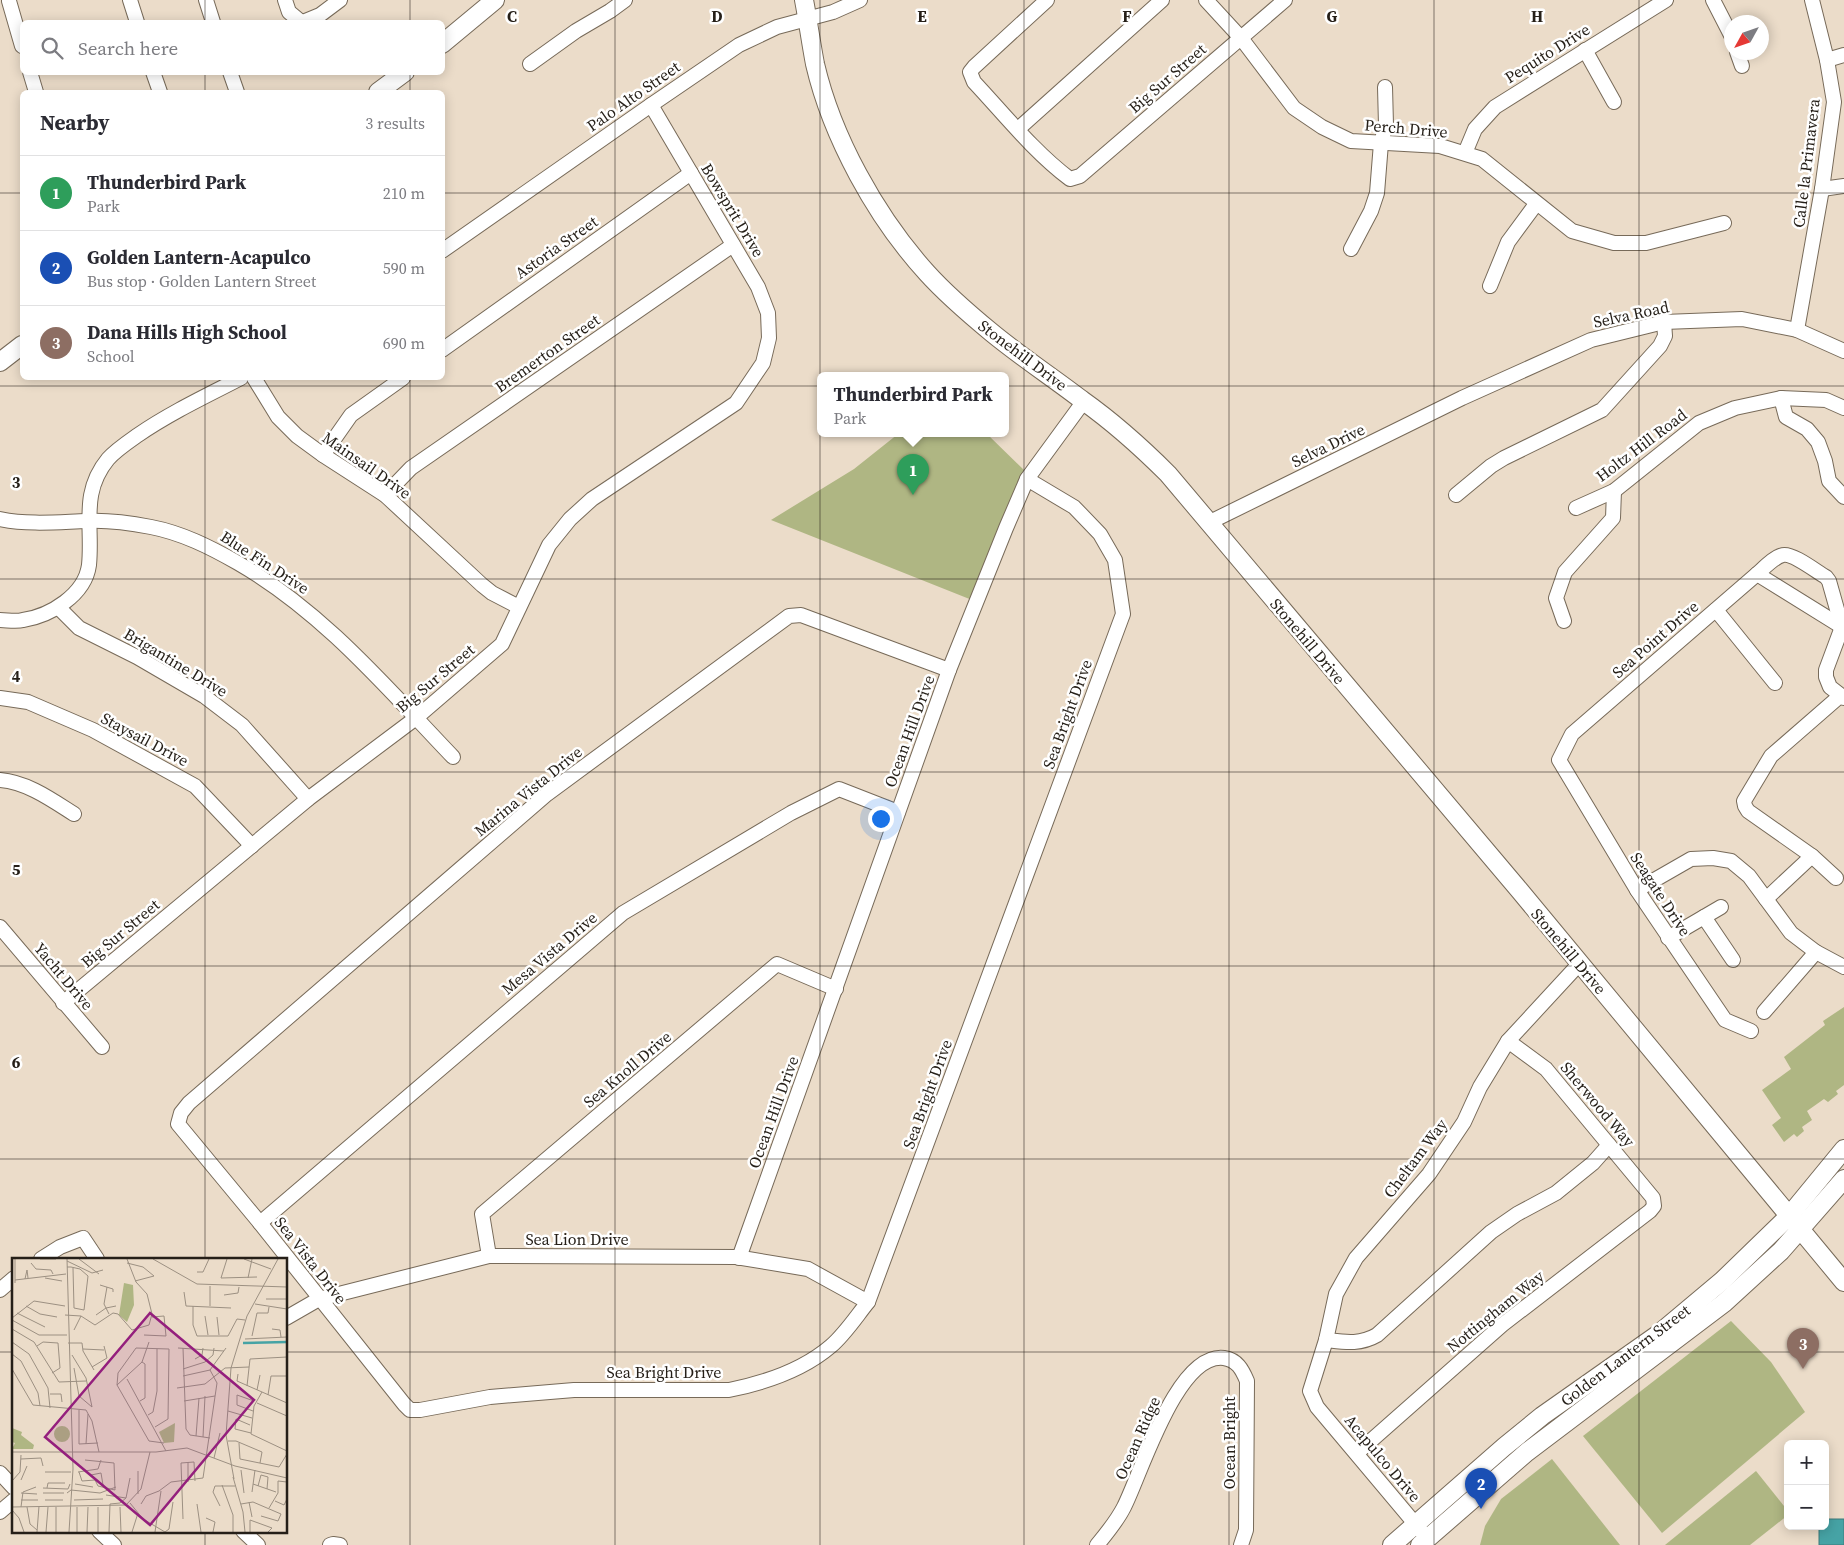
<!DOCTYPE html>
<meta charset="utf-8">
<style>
body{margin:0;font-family:"Source Serif 4",serif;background:#f2f2f3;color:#2b2b33}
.controls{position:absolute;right:15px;bottom:15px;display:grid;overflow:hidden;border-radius:8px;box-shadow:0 2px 12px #0003}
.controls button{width:45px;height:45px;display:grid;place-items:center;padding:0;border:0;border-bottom:1px solid #e1e1e2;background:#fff;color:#2b2b33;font:25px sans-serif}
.compass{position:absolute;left:1724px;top:15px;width:45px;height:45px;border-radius:50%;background:#fff;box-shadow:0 2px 12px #0003;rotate:230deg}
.you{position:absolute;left:880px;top:818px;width:18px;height:18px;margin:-12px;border:4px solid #fff;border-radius:50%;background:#1a73e8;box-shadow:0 0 0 8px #1a73e833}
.badge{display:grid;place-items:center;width:32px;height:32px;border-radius:50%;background:#0b8043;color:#fff;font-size:16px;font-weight:700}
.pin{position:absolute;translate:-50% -41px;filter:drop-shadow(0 1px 2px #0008)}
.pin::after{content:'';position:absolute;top:26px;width:18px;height:15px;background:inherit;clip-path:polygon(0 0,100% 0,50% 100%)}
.popup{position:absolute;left:817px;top:372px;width:192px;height:65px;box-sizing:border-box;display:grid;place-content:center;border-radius:8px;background:#fff;filter:drop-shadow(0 1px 4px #0005);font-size:16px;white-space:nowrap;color:#7c7c81}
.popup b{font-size:19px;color:#2b2b33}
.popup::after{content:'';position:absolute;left:50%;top:100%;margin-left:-10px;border:10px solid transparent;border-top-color:#fff}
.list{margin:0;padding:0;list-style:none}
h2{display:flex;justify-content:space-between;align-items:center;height:65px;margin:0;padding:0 20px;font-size:21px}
h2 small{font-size:16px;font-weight:400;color:#7c7c81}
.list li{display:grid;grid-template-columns:32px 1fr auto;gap:15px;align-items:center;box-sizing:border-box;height:75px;padding:0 20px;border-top:1px solid #e1e1e2}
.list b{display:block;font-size:19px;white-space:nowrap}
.list p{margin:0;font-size:16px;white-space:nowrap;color:#7c7c81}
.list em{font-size:16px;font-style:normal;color:#7c7c81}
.icon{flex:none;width:28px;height:28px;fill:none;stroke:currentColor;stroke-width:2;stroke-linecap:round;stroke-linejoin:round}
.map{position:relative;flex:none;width:1844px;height:1545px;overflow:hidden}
.search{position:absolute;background:#fff;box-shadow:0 2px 12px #0003;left:20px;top:20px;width:425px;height:55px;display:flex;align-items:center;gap:12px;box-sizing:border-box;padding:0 18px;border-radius:8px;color:#7c7c81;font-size:19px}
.panel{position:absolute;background:#fff;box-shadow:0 2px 12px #0003;left:20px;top:90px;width:425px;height:290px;border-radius:8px}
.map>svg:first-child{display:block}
.green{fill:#afb683}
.water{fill:#46a3a5;stroke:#3c7b7b}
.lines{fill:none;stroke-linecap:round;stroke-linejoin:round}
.minor-casing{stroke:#776a59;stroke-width:16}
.major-casing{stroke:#776a59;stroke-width:20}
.minor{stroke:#fff;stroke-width:14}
.major{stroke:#fff;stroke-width:18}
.grid{fill:none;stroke:#251f18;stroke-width:1;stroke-opacity:0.55}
.labels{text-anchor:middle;stroke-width:5;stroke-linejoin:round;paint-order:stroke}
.street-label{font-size:16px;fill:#251f18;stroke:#fff}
.inset-river{fill:none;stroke:#46a3a5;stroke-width:2.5}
.inset-road{fill:none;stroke:#9c9082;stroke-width:1}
.view{fill:#941f7d;fill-opacity:0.15;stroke:#941f7d;stroke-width:2.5}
.inset-edge{fill:none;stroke:#251f18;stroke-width:2.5}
.grid-label{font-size:16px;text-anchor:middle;font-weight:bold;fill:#251f18;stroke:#fff;stroke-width:5;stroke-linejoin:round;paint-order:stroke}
</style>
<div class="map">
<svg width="1844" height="1545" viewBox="0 0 1844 1545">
<rect width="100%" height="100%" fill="#ebdcc9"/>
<g class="green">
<path d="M 898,434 L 987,434 L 1025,471 L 972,600 L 771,520 L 854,469 Z"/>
<path d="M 1844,1007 L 1844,1085 L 1836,1091 L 1838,1094 L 1828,1102 L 1824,1099 L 1807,1111 L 1812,1120 L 1802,1127 L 1804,1131 L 1797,1137 L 1794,1134 L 1784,1142 L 1772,1125 L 1781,1118 L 1762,1090 L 1791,1069 L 1784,1057 L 1825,1025 L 1823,1021 Z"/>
<path d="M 1731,1321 L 1771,1362 L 1805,1412 L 1662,1533 L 1583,1436 Z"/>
<path d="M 1552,1459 L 1620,1545 L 1480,1545 L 1485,1526 L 1501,1499 Z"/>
<path d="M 1756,1471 L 1788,1511 L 1788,1515 L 1750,1545 L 1665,1545 Z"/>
</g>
<path class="water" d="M 1825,1519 L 1844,1519 L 1844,1545 L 1819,1545 L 1819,1526 L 1825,1526 Z"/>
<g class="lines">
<g class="minor-casing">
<g id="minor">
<path d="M 130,0 L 137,22"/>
<path d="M 206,0 L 213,22"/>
<path d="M 285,0 L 289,12 L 301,22"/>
<path d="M 1047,0 L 974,67 L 970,72 L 974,82 C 1004,114 1034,152 1070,179 L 1080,176 L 1285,0"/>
<path d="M 1206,0 L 1241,38 L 1294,108 L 1322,127 L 1351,141 L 1440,146 L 1482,159 L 1572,231 L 1614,243 L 1646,243 L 1724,223"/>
<path d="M 1713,0 L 1732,37"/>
<path d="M 9,1 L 22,46"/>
<path d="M 303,22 L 320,15 L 340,0"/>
<path d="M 1585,50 L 1614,102"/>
<path d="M 1737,52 L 1742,66"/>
<path d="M 1827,60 L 1844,55"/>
<path d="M 530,64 L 576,31 L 610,11 L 625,0"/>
<path d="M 30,72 L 36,92"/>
<path d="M 153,72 L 160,92"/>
<path d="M 230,72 L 237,92"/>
<path d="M 1018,129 L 1162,0"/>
<path d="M 1465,153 L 1475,129 L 1495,107 L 1666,0"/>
<path d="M 1822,189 L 1844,186"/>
<path d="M 1351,249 L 1371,211 L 1377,193 L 1381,143 L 1386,125 L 1385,87"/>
<path d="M 442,251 L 651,105 L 739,45 L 777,27 L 833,12 L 860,0"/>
<path d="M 1490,286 L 1508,242 L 1536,204"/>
<path d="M 1797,330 L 1822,189 L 1834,102 L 1827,60 L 1812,0"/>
<path d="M 442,350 L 691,173"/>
<path d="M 254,378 L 278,417 L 297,436 L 323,455 L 385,495 L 482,585 L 492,593 L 519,607"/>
<path d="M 1781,398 L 1786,417 L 1807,429 L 1818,442 L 1825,461 L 1829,481 L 1844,497"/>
<path d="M 323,455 L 351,415 L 403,378"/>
<path d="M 385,495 L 411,468 L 733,245"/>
<path d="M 1456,495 L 1491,466 L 1504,458 L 1602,410 L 1660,346 L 1665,336 L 1664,322"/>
<path d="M 1576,508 L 1614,491 L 1699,423 L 1735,408 L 1781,398 L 1826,400 L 1844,408"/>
<path d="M 0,519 C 30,525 57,522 87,521 C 107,520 130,523 151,527 C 182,533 210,547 238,563 C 323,612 386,687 453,757"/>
<path d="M 1208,523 L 1462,398 L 1591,340 L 1664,322 L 1742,319 L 1797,330 L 1844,351"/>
<path d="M 1757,574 L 1844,628"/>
<path d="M 59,608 L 79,628 L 137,657 L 204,696 L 242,725 L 308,799"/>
<path d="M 1716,610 L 1775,683"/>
<path d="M 0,620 C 7,620 16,622 23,620 C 50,616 85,595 89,565 C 93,526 80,493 108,459 C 116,450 128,442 138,435 C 170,413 206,396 241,378"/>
<path d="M 1564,621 L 1556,598 L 1565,572 L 1613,518 L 1614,491"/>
<path d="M 949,670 L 801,615 L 789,616 L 547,794 L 189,1103 L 181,1113 L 178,1124 L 260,1223 L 404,1404 L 410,1410 L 420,1410 L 490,1397 L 574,1390 L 729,1390 C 764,1383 803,1370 831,1346 C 845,1334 856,1317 868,1302 L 1123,614 L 1115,560 L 1100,534 L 1074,507 L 1027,479"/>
<path d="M 0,698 L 28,702 L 93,730 L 195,786 L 252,846"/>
<path d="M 0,780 C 27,782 52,800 74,814"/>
<path d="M 1836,878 L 1812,856 L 1748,811 L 1745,806 L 1744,801 L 1771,756 L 1840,696"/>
<path d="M 1637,890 L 1691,859 L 1713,858 L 1731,861 L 1749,876 L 1791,933 L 1816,952 L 1844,967"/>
<path d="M 1766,899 L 1812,856"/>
<path d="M 1704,917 L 1733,960"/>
<path d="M 0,927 L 102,1047"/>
<path d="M 1668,938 L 1721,907"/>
<path d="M 63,1003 L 308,799 L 416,718 L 502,644 L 549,545 L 570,519 L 592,499 L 736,403 L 763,363 L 769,338 L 768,313 L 758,287 L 651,105"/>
<path d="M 1764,1012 L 1816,952"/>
<path d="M 1751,1031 L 1725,1020 L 1637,890 L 1559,760 L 1572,734 L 1757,574 C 1764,568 1774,557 1783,555 C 1793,553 1817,572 1826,577 L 1829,581 L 1842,627 L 1826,670 L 1826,677 L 1830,687 L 1844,698"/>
<path d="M 260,1223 L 623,913 L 791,813 L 839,789 L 898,812"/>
<path d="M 489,1256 L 482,1214 L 777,964 L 836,989"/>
<path d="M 739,1258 L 949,670 L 1006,528 L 1027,479 L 1084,401"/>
<path d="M 41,1259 L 60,1247 L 83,1238 L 97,1259"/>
<path d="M 0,1290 L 14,1278"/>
<path d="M 286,1318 L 319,1299 L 489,1256 L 736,1257 L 808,1269 L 868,1302"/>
<path d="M 1326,1340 C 1344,1342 1360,1345 1377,1335 L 1491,1232 L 1517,1214 L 1556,1193 L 1593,1163 L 1609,1145"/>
<path d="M 1357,1453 L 1502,1325 L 1650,1211 L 1654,1206 L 1653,1198 L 1546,1069 L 1508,1041"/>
<path d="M 0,1473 L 14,1488"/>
<path d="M 0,1512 L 14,1500"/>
<path d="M 99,1531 L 114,1545"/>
<path d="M 243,1531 L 258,1545"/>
<path d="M 1422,1532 L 1317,1407 L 1310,1391 L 1326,1340 L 1336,1294 L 1356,1258 L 1429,1174 L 1464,1122 L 1480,1087 L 1508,1041 L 1580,963"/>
<path d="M 330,1545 L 333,1544 L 340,1545"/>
<path d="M 1097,1545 C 1107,1533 1117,1521 1124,1507 C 1141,1474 1177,1352 1224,1358 C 1237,1360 1242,1369 1247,1381 L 1246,1530 L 1241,1545"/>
</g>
</g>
<g class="major-casing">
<g id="major">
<path d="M 804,0 C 808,21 811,43 815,64 C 832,137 876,217 927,273 C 946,294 968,313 991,332 C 1020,356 1052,377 1082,400 C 1113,422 1141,447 1168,474 L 1520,891 L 1844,1282"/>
<path d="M 442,44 L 495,0"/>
<path d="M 378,92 L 405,72"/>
<path d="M 0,362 L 22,345"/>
<path d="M 1392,1545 L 1504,1447 L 1542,1416 L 1660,1333 L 1722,1281 L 1789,1216 L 1844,1149"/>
<path d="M 1420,1545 L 1527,1452 L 1724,1303 L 1781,1251 L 1844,1179"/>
</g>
</g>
<use href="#minor" class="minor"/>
<use href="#major" class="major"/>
</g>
<path class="grid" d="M 205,0 L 205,22M 410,0 L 410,22M 615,0 L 615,1545M 820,0 L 820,1545M 1024,0 L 1024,1545M 1229,0 L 1229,1545M 1434,0 L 1434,1545M 1639,0 L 1639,1545M 205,72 L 205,92M 410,72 L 410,92M 0,193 L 22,193M 442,193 L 1844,193M 205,378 L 205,1259M 410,378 L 410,1545M 0,386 L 1844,386M 0,579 L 1844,579M 0,772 L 1844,772M 0,966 L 1844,966M 0,1159 L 1844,1159M 0,1352 L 14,1352M 286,1352 L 1844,1352M 205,1531 L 205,1545"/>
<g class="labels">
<g class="street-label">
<text transform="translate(1547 53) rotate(-32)" y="6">Pequito Drive</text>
<text transform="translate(1167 78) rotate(-41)" y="6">Big Sur Street</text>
<text transform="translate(633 96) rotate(-35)" y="6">Palo Alto Street</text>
<text transform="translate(1406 128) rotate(5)" y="6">Perch Drive</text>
<text transform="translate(1806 163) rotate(-83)" y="6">Calle la Primavera</text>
<text transform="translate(733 210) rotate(59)" y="6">Bowsprit Drive</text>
<text transform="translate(556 247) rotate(-35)" y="6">Astoria Street</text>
<text transform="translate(1631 314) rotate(-12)" y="6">Selva Road</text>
<text transform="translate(547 353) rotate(-35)" y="6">Bremerton Street</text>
<text transform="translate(1023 355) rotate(37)" y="6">Stonehill Drive</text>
<text transform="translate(1328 445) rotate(-26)" y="6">Selva Drive</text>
<text transform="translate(1641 445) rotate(-37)" y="6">Holtz Hill Road</text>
<text transform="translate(367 465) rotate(35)" y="6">Mainsail Drive</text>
<text transform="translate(265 562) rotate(33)" y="6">Blue Fin Drive</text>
<text transform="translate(1655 639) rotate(-41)" y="6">Sea Point Drive</text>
<text transform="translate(1308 641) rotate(50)" y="6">Stonehill Drive</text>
<text transform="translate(176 662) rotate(31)" y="6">Brigantine Drive</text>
<text transform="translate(435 678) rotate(-40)" y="6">Big Sur Street</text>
<text transform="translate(1067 714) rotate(-70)" y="6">Sea Bright Drive</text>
<text transform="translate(909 731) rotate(-70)" y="6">Ocean Hill Drive</text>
<text transform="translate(145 739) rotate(28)" y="6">Staysail Drive</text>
<text transform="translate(528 791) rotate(-39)" y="6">Marina Vista Drive</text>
<text transform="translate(1661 894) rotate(57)" y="6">Seagate Drive</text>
<text transform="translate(120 933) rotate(-40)" y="6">Big Sur Street</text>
<text transform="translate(1569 951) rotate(50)" y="6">Stonehill Drive</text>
<text transform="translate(549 953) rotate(-40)" y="6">Mesa Vista Drive</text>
<text transform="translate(64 976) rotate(50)" y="6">Yacht Drive</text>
<text transform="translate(627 1069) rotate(-40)" y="6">Sea Knoll Drive</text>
<text transform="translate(927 1094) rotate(-70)" y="6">Sea Bright Drive</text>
<text transform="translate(1598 1104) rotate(50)" y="6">Sherwood Way</text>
<text transform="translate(773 1112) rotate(-70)" y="6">Ocean Hill Drive</text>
<text transform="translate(1415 1158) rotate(-53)" y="6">Cheltam Way</text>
<text x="577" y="1245">Sea Lion Drive</text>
<text transform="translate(311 1260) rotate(52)" y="6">Sea Vista Drive</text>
<text transform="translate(1495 1311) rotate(-39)" y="6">Nottingham Way</text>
<text transform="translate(1625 1355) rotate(-37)" y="6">Golden Lantern Street</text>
<text x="664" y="1378">Sea Bright Drive</text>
<text transform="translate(1137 1438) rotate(-66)" y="6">Ocean Ridge</text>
<text transform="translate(1229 1443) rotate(-90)" y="6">Ocean Bright</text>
<text transform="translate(1383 1458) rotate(50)" y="6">Acapulco Drive</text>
</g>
</g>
<g transform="translate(12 1258)">
<rect width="275" height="275" fill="#ebdcc9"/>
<path d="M 112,25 L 121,27 L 122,47 L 115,64 L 107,57 ZM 163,165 L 162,184 L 152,185 L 147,174 ZM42 176a8 8 0 1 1 16 0a8 8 0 1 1-16 0ZM 0,170 L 10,174 L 9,177 L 22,187 L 21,191 L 0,191 L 3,185 L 0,184 Z" fill="#afb683"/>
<path class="inset-river" d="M 231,85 L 275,84"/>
<path class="inset-road" d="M 3,1 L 3,25M 28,1 L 44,1M 55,1 L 61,211 L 57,274M 67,1 L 87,16M 141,1 L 185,26 L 275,29M 215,1 L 209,20 L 245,19M 232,1 L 259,11M 55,3 L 80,15 L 91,12M 19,5 L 24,11 L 39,12 L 41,16M 115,5 L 131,9 L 142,18 L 123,23M 55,9 L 59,9 L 68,11 L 76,18 L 72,52 L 62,50 L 61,10M 185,14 L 191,14 L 197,1M 33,20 L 50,23M 236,20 L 240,1M 13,21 L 15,12 L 16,20M 3,22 L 54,16M 88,27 L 101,31 L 101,34M 95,29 L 92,46 L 97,56M 172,34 L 174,48 L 219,50M 212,37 L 226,35 L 227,29M 254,41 L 275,41M 243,46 L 275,51M 14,48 L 28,56 L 45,59M 181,48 L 181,67 L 185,78 L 216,78 L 225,61 L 233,62M 198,48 L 198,28M 5,55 L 33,69M 53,57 L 69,58 L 83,67 L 101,55 L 106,56 L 120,72 L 137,67 L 140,56 L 135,36 L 124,24 L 115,1M 84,57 L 94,50 L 104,48M 193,58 L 196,77M 205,59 L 207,77M 0,60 L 22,43 L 53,48M 0,62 L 27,77 L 55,77M 0,71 L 22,84 L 47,124 L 74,123M 260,71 L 268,72 L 269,79M 62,72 L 69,58M 132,77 L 154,78 L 152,58 L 140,59M 240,78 L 245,55 L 256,55 L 257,49M 233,81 L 275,79M 0,84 L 17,96 L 36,130 L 38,150M 56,85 L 70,85 L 71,93 L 82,112M 25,88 L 31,84 L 46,85 L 48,110 L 40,115M 166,90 L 212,93M 171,90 L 174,171 L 178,177 L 198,180M 71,91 L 92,92M 0,96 L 9,103 L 26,135 L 28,148M 60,97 L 74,120 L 80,149 L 67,138 L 62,110M 183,101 L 190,97 L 191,90M 238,101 L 275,99M 80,109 L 95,100 L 92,88M 0,111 L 21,147 L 74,152 L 80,163 L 87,194M 171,111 L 193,104 L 201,97 L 202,90M 198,112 L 214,90M 226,116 L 225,123 L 275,145M 171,118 L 198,112M 115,121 L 154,193M 105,127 L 130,104 L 137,84M 235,128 L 238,101M 165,130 L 193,126 L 213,110 L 237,109M 245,132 L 248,117M 250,134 L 242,148 L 239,176 L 275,193M 38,136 L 49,136 L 50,144M 256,137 L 259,118 L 275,118M 128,143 L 133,140 L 133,106 L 130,104M 172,143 L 203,138M 245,145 L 275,158M 67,152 L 67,186 L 86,185M 216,153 L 240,160M 241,153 L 225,147 L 225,137 L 242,143M 136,157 L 141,154 L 145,133 L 145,91M 238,167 L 224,161 L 223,171 L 239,175M 143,169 L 156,161 L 157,91 L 124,90 L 106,115 L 105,127 L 137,183 L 152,185M 184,178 L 187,140M 191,179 L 193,138M 216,183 L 224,183 L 250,194 L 248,205M 227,185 L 228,201 L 267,209 L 275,196M 74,186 L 76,156M 0,194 L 144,194 L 175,190 L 223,208 L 275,220M 202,200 L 208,175M 9,201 L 29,200 L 31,208M 176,204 L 176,224M 229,212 L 232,235M 33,214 L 59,214M 66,214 L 86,211 L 89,202M 67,214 L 70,223 L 83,222 L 86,228 L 103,232 L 102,205 L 73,202M 79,217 L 89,215 L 91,227M 221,219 L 231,254 L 233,274M 222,221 L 214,177 L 219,110 L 235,58 L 266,1M 9,222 L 15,208M 0,223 L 8,214 L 9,197M 63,226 L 81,229M 241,226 L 264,234M 210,227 L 221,257 L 221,274M 246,228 L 249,217 L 256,219 L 255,231M 31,230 L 56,231 L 58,226M 35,230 L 36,225 L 53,225M 240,234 L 243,212M 9,235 L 25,236M 31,235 L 52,235M 55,235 L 59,232 L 88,235 L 104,229M 126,236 L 126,213M 94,237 L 114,240M 9,242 L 26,242M 33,242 L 51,242M 62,242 L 91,241M 263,243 L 272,247 L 275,241M 237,244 L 240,259M 118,245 L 131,261 L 153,274M 129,246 L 134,238 L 147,233 L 159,224 L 191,220 L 205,125 L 198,112M 185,246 L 189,274M 229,246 L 241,244 L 269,256 L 266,263 L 249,258M 208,248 L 201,234 L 203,228 L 223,228M 0,249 L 114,247 L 129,231 L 138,194M 9,249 L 11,234 L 24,229M 15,249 L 18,266 L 25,272M 44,249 L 44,274M 108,249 L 109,274M 257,250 L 266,235 L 266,223 L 275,224M 0,252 L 7,260 L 12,274M 194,260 L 203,264 L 201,274M 171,261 L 169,205 L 182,204 L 183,223M 25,274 L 27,248M 34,274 L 36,249M 65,274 L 65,249M 75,274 L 76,249M 86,274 L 86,249M 97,274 L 98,246 L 108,245 L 114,240 L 118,220M 120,274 L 126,255M 143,274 L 149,233M 153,274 L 157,271 L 161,244M 238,274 L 238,262 L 260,270 L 256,274"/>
<path class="view" d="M 138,55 L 242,142 L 138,267 L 33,179 Z"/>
<rect width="275" height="275" class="inset-edge"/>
</g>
<g class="grid-label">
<text x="512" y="22">C</text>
<text x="717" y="22">D</text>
<text x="922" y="22">E</text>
<text x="1127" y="22">F</text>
<text x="1332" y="22">G</text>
<text x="1537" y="22">H</text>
<text x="16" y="488">3</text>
<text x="16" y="682">4</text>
<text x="16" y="875">5</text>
<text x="16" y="1068">6</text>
</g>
</svg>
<div class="controls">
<button>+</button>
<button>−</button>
</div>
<svg class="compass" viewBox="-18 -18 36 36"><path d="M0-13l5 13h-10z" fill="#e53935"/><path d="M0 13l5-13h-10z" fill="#7c7c81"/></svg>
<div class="you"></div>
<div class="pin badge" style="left:913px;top:495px;background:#2e9e5b">1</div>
<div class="popup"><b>Thunderbird Park</b>Park</div>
<div class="pin badge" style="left:1481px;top:1509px;background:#1a4fb4">2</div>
<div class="pin badge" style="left:1803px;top:1369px;background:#8d6e63">3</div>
<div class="search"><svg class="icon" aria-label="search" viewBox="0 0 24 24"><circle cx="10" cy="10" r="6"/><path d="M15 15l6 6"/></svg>Search here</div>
<section class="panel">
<h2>Nearby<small>3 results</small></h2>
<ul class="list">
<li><span class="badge" style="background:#2e9e5b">1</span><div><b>Thunderbird Park</b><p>Park</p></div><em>210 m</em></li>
<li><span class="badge" style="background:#1a4fb4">2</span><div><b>Golden Lantern-Acapulco</b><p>Bus stop · Golden Lantern Street</p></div><em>590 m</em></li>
<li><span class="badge" style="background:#8d6e63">3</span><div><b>Dana Hills High School</b><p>School</p></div><em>690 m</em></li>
</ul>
</section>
</div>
